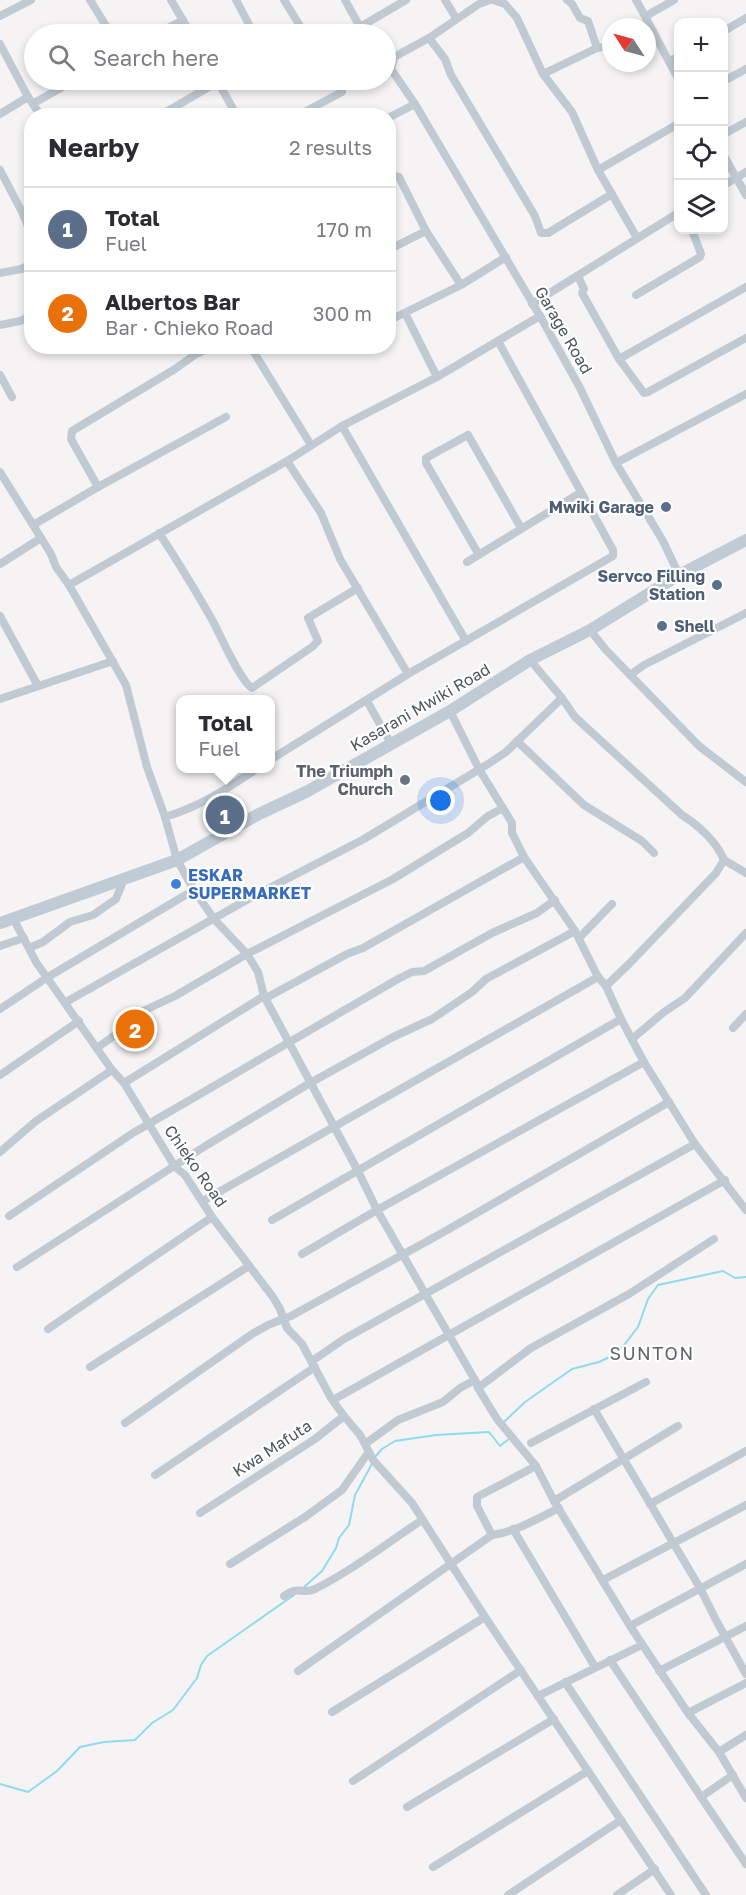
<!DOCTYPE html>
<meta charset="utf-8">
<style>
body{margin:0;font-family:"Golos Text",sans-serif;background:#f2f2f3;color:#2b2b33}
.controls{position:absolute;right:18px;top:18px;display:grid;overflow:hidden;border-radius:12px;box-shadow:0 3px 9px #0003}
.controls button{width:54px;height:54px;display:grid;place-items:center;padding:0;border:0;border-bottom:2px solid #e1e1e2;background:#fff;color:#2b2b33;font:30px sans-serif}
.compass{position:absolute;left:602px;top:18px;width:54px;height:54px;border-radius:50%;background:#fff;box-shadow:0 3px 9px #0003;rotate:306deg}
.you{position:absolute;left:441px;top:801px;width:21px;height:21px;margin:-15px;border:4px solid #fff;border-radius:50%;background:#1a73e8;box-shadow:0 0 0 9px #1a73e833}
.badge{display:grid;place-items:center;width:39px;height:39px;border-radius:50%;background:#0b8043;color:#fff;font-size:20px;font-weight:700}
.pin{position:absolute;translate:-50% -50%;border:3px solid #fff;box-shadow:0 2px 6px #0006}
.popup{position:absolute;left:176px;top:695px;width:99px;height:78px;box-sizing:border-box;display:grid;place-content:center;border-radius:12px;background:#fff;filter:drop-shadow(0 2px 4px #0005);font-size:20px;white-space:nowrap;color:#7c7c81}
.popup b{font-size:22px;color:#2b2b33}
.popup::after{content:'';position:absolute;left:50%;top:100%;margin-left:-12px;border:12px solid transparent;border-top-color:#fff}
.list{margin:0;padding:0;list-style:none}
h2{display:flex;justify-content:space-between;align-items:center;height:78px;margin:0;padding:0 24px;font-size:26px}
h2 small{font-size:20px;font-weight:400;color:#7c7c81}
.list li{display:grid;grid-template-columns:39px 1fr auto;gap:18px;align-items:center;box-sizing:border-box;height:84px;padding:0 24px;border-top:2px solid #e1e1e2}
.list b{display:block;font-size:22px;white-space:nowrap}
.list p{margin:0;font-size:20px;white-space:nowrap;color:#7c7c81}
.list em{font-size:20px;font-style:normal;color:#7c7c81}
.icon{flex:none;width:33px;height:33px;fill:none;stroke:currentColor;stroke-width:2;stroke-linecap:round;stroke-linejoin:round}
.map{position:relative;flex:none;width:746px;height:1895px;overflow:hidden}
.search{position:absolute;background:#fff;box-shadow:0 3px 9px #0003;left:24px;top:24px;width:372px;height:66px;display:flex;align-items:center;gap:15px;box-sizing:border-box;padding:0 21px;border-radius:33px;color:#7c7c81;font-size:22px}
.panel{position:absolute;background:#fff;box-shadow:0 3px 9px #0003;left:24px;top:108px;width:372px;height:246px;border-radius:24px}
.map>svg:first-child{display:block}
.lines{fill:none;stroke-linecap:round;stroke-linejoin:round}
.stream{stroke:#90daee;stroke-width:2}
.minor{stroke:#c1cad2;stroke-width:8}
.secondary{stroke:#c1cbd6;stroke-width:12}
.service-dot{fill:#5c6f8a;stroke:#fff;stroke-width:2}
.worship-dot{fill:#6b7280;stroke:#fff;stroke-width:2}
.shop-dot{fill:#3f7fe0;stroke:#fff;stroke-width:2}
.labels{text-anchor:middle;stroke-width:4.5;stroke-linejoin:round;paint-order:stroke}
.street-label{font-size:16px;fill:#4a5661;stroke:#fff}
.service-label{font-size:16px;font-weight:bold;fill:#4e5e75;stroke:#fff;text-anchor:end}
.worship-label{font-size:16px;font-weight:bold;fill:#5b616d;stroke:#fff;text-anchor:end}
.shop-label{font-size:16px;font-weight:bold;fill:#366cbe;stroke:#fff;text-anchor:start}
.neighbourhood-label{font-size:18px;letter-spacing:1.5px;fill:#5f6368;stroke:#fff}
</style>
<div class="map">
<svg width="746" height="1895" viewBox="0 0 746 1895">
<rect width="100%" height="100%" fill="#f5f3f3"/>
<g class="lines">
<g class="stream">
<path d="M 504,1422 L 525,1402 L 572,1369 L 599,1362 L 618,1353 L 638,1327 L 648,1299 L 658,1285 L 723,1271 L 735,1278 L 746,1277"/>
<path d="M 375,1457 L 382,1449 L 395,1441 L 436,1435 L 489,1432 L 500,1446 L 509,1439"/>
<path d="M 303,1588 L 322,1571 L 336,1548 L 339,1538 L 349,1525 L 355,1495 L 373,1462"/>
<path d="M 0,1784 L 28,1792 L 57,1771 L 80,1747 L 104,1742 L 135,1740 L 152,1723 L 173,1710 L 197,1678 L 201,1665 L 207,1656 L 294,1595"/>
</g>
<g class="minor">
<path d="M 90,0 L 111,34"/>
<path d="M 171,0 L 191,34"/>
<path d="M 236,0 L 254,34"/>
<path d="M 284,0 L 305,34"/>
<path d="M 345,0 L 360,27 L 406,0"/>
<path d="M 445,0 L 456,18"/>
<path d="M 490,0 L 479,4 L 429,38 L 394,57 L 391,69 L 415,104 L 540,316 L 579,386 L 616,463 L 663,541 L 679,575"/>
<path d="M 493,0 L 505,4 L 517,18 L 543,74 L 572,112 L 598,170 L 637,238"/>
<path d="M 567,0 L 572,4 L 580,18 L 588,21 L 597,48"/>
<path d="M 636,0 C 651,26 663,52 678,78"/>
<path d="M 0,16 L 31,0"/>
<path d="M 646,16 L 674,0"/>
<path d="M 724,31 L 746,18"/>
<path d="M 156,34 L 183,20"/>
<path d="M 429,38 L 445,59 L 451,75 L 535,216 L 541,233 L 548,233 L 612,194"/>
<path d="M 0,44 L 28,97 L 41,116"/>
<path d="M 669,61 L 678,57"/>
<path d="M 543,74 L 597,48 L 611,46"/>
<path d="M 217,80 L 237,116"/>
<path d="M 724,81 L 746,69"/>
<path d="M 34,103 L 75,80"/>
<path d="M 0,114 L 28,97"/>
<path d="M 159,116 L 221,80"/>
<path d="M 297,116 L 342,92 L 335,80"/>
<path d="M 388,118 L 415,104"/>
<path d="M 724,134 L 746,122"/>
<path d="M 724,156 L 746,195"/>
<path d="M 0,170 L 22,212 L 32,236"/>
<path d="M 598,170 L 678,124"/>
<path d="M 388,180 L 396,176 L 399,177 L 426,231 L 388,250"/>
<path d="M 724,185 L 746,172"/>
<path d="M 426,231 L 461,285"/>
<path d="M 0,273 L 21,269 L 32,264"/>
<path d="M 578,276 L 584,289 L 582,293 L 619,359 L 644,393 L 648,392 L 746,338"/>
<path d="M 636,295 L 700,257 L 701,254 L 692,230"/>
<path d="M 532,304 L 678,213"/>
<path d="M 405,313 L 437,377"/>
<path d="M 388,321 L 461,285 L 506,257"/>
<path d="M 0,325 L 20,321 L 32,316"/>
<path d="M 250,346 L 311,445"/>
<path d="M 619,359 L 746,287"/>
<path d="M 0,375 L 12,397"/>
<path d="M 342,426 L 466,641"/>
<path d="M 287,461 L 321,513 L 340,559 L 408,674"/>
<path d="M 616,463 L 746,394"/>
<path d="M 0,472 L 51,554 L 56,567 L 69,585 L 126,685 L 147,767 L 165,817 L 177,860 L 194,890 L 214,919 L 247,954 L 258,972 L 264,996 L 358,1171 L 377,1210 L 476,1382 L 478,1388 L 497,1419 L 536,1466 L 554,1501 L 630,1626 L 688,1713 L 719,1752 L 746,1798"/>
<path d="M 98,487 L 71,439 L 72,431 L 175,369 L 196,354 L 214,346"/>
<path d="M 33,525 L 98,487 L 226,417"/>
<path d="M 159,533 C 177,560 194,588 210,616 C 219,631 239,680 252,688 L 312,647 L 318,641 L 308,618 L 358,588"/>
<path d="M 479,555 L 426,463 L 426,458 L 468,435 L 521,528"/>
<path d="M 467,562 L 580,493"/>
<path d="M 0,564 L 41,538"/>
<path d="M 69,585 L 287,461 L 342,426 L 437,377 L 540,316"/>
<path d="M 0,616 L 38,686"/>
<path d="M 590,630 L 606,650 L 699,746 L 746,782"/>
<path d="M 530,660 L 562,698 L 575,717 L 682,815 C 698,825 717,842 724,860 L 716,873 L 629,964 L 606,986"/>
<path d="M 630,675 L 644,665 L 746,613"/>
<path d="M 0,699 L 113,661"/>
<path d="M 367,701 L 391,744"/>
<path d="M 450,711 L 479,769 L 512,823 L 512,833 L 524,857 L 575,931 L 598,977 L 606,986 L 621,1019 L 644,1062 L 695,1144 L 746,1210"/>
<path d="M 517,741 L 584,805 L 642,841 L 654,853"/>
<path d="M 270,760 L 408,674 L 613,556 L 613,550 L 498,341"/>
<path d="M 165,817 C 200,807 228,788 258,768"/>
<path d="M 724,860 L 746,873"/>
<path d="M 13,918 L 36,962 L 112,1070 L 124,1083 L 175,1167 L 185,1175 L 212,1217 L 273,1297 L 280,1309 L 287,1328 L 302,1344 L 331,1398 L 344,1416 L 315,1439 L 200,1513"/>
<path d="M 579,938 L 612,904"/>
<path d="M 0,946 L 24,938"/>
<path d="M 29,948 L 43,942 L 70,922 L 93,915 L 116,899 L 124,879"/>
<path d="M 266,998 L 347,954 L 363,948 L 524,857"/>
<path d="M 66,1002 L 252,897 L 364,839 L 488,764 L 506,752 L 562,698"/>
<path d="M 0,1009 L 48,977 L 194,890"/>
<path d="M 733,1028 L 746,1014"/>
<path d="M 632,1039 L 664,1012 L 685,998 L 746,933"/>
<path d="M 97,1048 L 126,1027 L 141,1012 L 175,996 L 247,954 L 393,879 L 468,833 L 488,816 L 503,808"/>
<path d="M 0,1075 L 79,1021"/>
<path d="M 124,1083 L 264,996"/>
<path d="M 0,1152 L 36,1121 L 112,1070"/>
<path d="M 203,1201 L 598,977"/>
<path d="M 9,1216 L 133,1133 L 398,979 L 412,972 L 424,971 L 492,933 L 537,913 L 555,900"/>
<path d="M 272,1220 L 621,1019"/>
<path d="M 302,1254 L 377,1210 L 644,1062"/>
<path d="M 17,1267 L 207,1145 L 310,1083 L 393,1037 L 432,1019 L 472,992 L 486,979 L 575,931"/>
<path d="M 48,1329 L 212,1217"/>
<path d="M 312,1361 L 344,1339 L 695,1144"/>
<path d="M 90,1367 L 249,1266"/>
<path d="M 478,1388 L 531,1348 L 629,1294 L 714,1239"/>
<path d="M 333,1400 L 725,1180"/>
<path d="M 594,1409 L 700,1588 L 717,1622 L 746,1674"/>
<path d="M 344,1416 L 360,1435 L 365,1444 L 398,1420 L 443,1402 L 460,1388 L 475,1380"/>
<path d="M 125,1423 L 252,1334 L 268,1325 L 291,1316 L 442,1233 L 669,1102"/>
<path d="M 531,1443 L 646,1382"/>
<path d="M 365,1444 L 373,1460 L 412,1503 L 485,1617 L 671,1895"/>
<path d="M 155,1475 L 315,1367"/>
<path d="M 554,1501 L 678,1426"/>
<path d="M 650,1504 L 746,1451"/>
<path d="M 513,1529 L 595,1667"/>
<path d="M 492,1535 L 477,1506 L 477,1497 L 536,1466"/>
<path d="M 230,1564 L 305,1517 L 342,1490 L 368,1453"/>
<path d="M 603,1580 L 746,1505"/>
<path d="M 284,1596 C 299,1585 302,1595 315,1589 C 353,1570 387,1543 422,1520"/>
<path d="M 630,1626 L 746,1564"/>
<path d="M 610,1660 L 701,1797"/>
<path d="M 298,1671 L 492,1535 C 515,1532 539,1518 559,1508"/>
<path d="M 659,1671 L 746,1626"/>
<path d="M 565,1682 L 706,1895"/>
<path d="M 538,1696 L 642,1645"/>
<path d="M 332,1712 L 485,1617"/>
<path d="M 688,1713 L 746,1683"/>
<path d="M 719,1752 L 746,1735"/>
<path d="M 733,1775 L 701,1797 L 746,1864"/>
<path d="M 353,1781 L 521,1670"/>
<path d="M 407,1807 L 554,1719"/>
<path d="M 433,1867 L 588,1771"/>
<path d="M 508,1895 L 621,1820"/>
<path d="M 617,1895 L 655,1869"/>
</g>
<path class="secondary" d="M 0,923 L 177,860 L 259,814 L 306,792 L 450,711 L 530,660 L 590,630 L 679,575 L 746,540"/>
</g>
<g class="service-dot">
<circle cx="666" cy="507" r="6"/>
<circle cx="717" cy="585" r="6"/>
<circle cx="662" cy="626" r="6"/>
</g>
<circle class="worship-dot" cx="405" cy="780" r="6"/>
<circle class="shop-dot" cx="176" cy="884" r="6"/>
<g class="labels">
<g class="street-label">
<text transform="translate(564 330) rotate(60)" y="6">Garage Road</text>
<text transform="translate(420 707) rotate(-30)" y="6">Kasarani Mwiki Road</text>
<text transform="translate(196 1166) rotate(55)" y="6">Chieko Road</text>
<text transform="translate(272 1448) rotate(-33)" y="6">Kwa Mafuta</text>
</g>
<g class="service-label">
<text x="654" y="513">Mwiki Garage</text>
<text x="705" y="582">Servco Filling<tspan x="705" dy="18">Station</tspan></text>
<text x="674" y="632" text-anchor="start">Shell</text>
</g>
<g class="worship-label">
<text x="393" y="777">The Triumph<tspan x="393" dy="18">Church</tspan></text>
</g>
<g class="shop-label">
<text x="188" y="881">ESKAR<tspan x="188" dy="18">SUPERMARKET</tspan></text>
</g>
<g class="neighbourhood-label">
<text x="652" y="1360">SUNTON</text>
</g>
</g>
</svg>
<div class="controls">
<button>+</button>
<button>−</button>
<button><svg class="icon" aria-label="locate" viewBox="0 0 24 24"><circle cx="12" cy="12" r="6"/><path d="M12 2v4M12 18v4M2 12h4M18 12h4"/></svg></button>
<button><svg class="icon" aria-label="layers" viewBox="0 0 24 24"><path d="M12 4l9 5-9 5-9-5zM3 14l9 5 9-5"/></svg></button>
</div>
<svg class="compass" viewBox="-18 -18 36 36"><path d="M0-13l5 13h-10z" fill="#e53935"/><path d="M0 13l5-13h-10z" fill="#7c7c81"/></svg>
<div class="you"></div>
<div class="pin badge" style="left:225px;top:815px;background:#5c6f8a">1</div>
<div class="popup"><b>Total</b>Fuel</div>
<div class="pin badge" style="left:135px;top:1029px;background:#e8710a">2</div>
<div class="search"><svg class="icon" aria-label="search" viewBox="0 0 24 24"><circle cx="10" cy="10" r="6"/><path d="M15 15l6 6"/></svg>Search here</div>
<section class="panel">
<h2>Nearby<small>2 results</small></h2>
<ul class="list">
<li><span class="badge" style="background:#5c6f8a">1</span><div><b>Total</b><p>Fuel</p></div><em>170 m</em></li>
<li><span class="badge" style="background:#e8710a">2</span><div><b>Albertos Bar</b><p>Bar · Chieko Road</p></div><em>300 m</em></li>
</ul>
</section>
</div>
